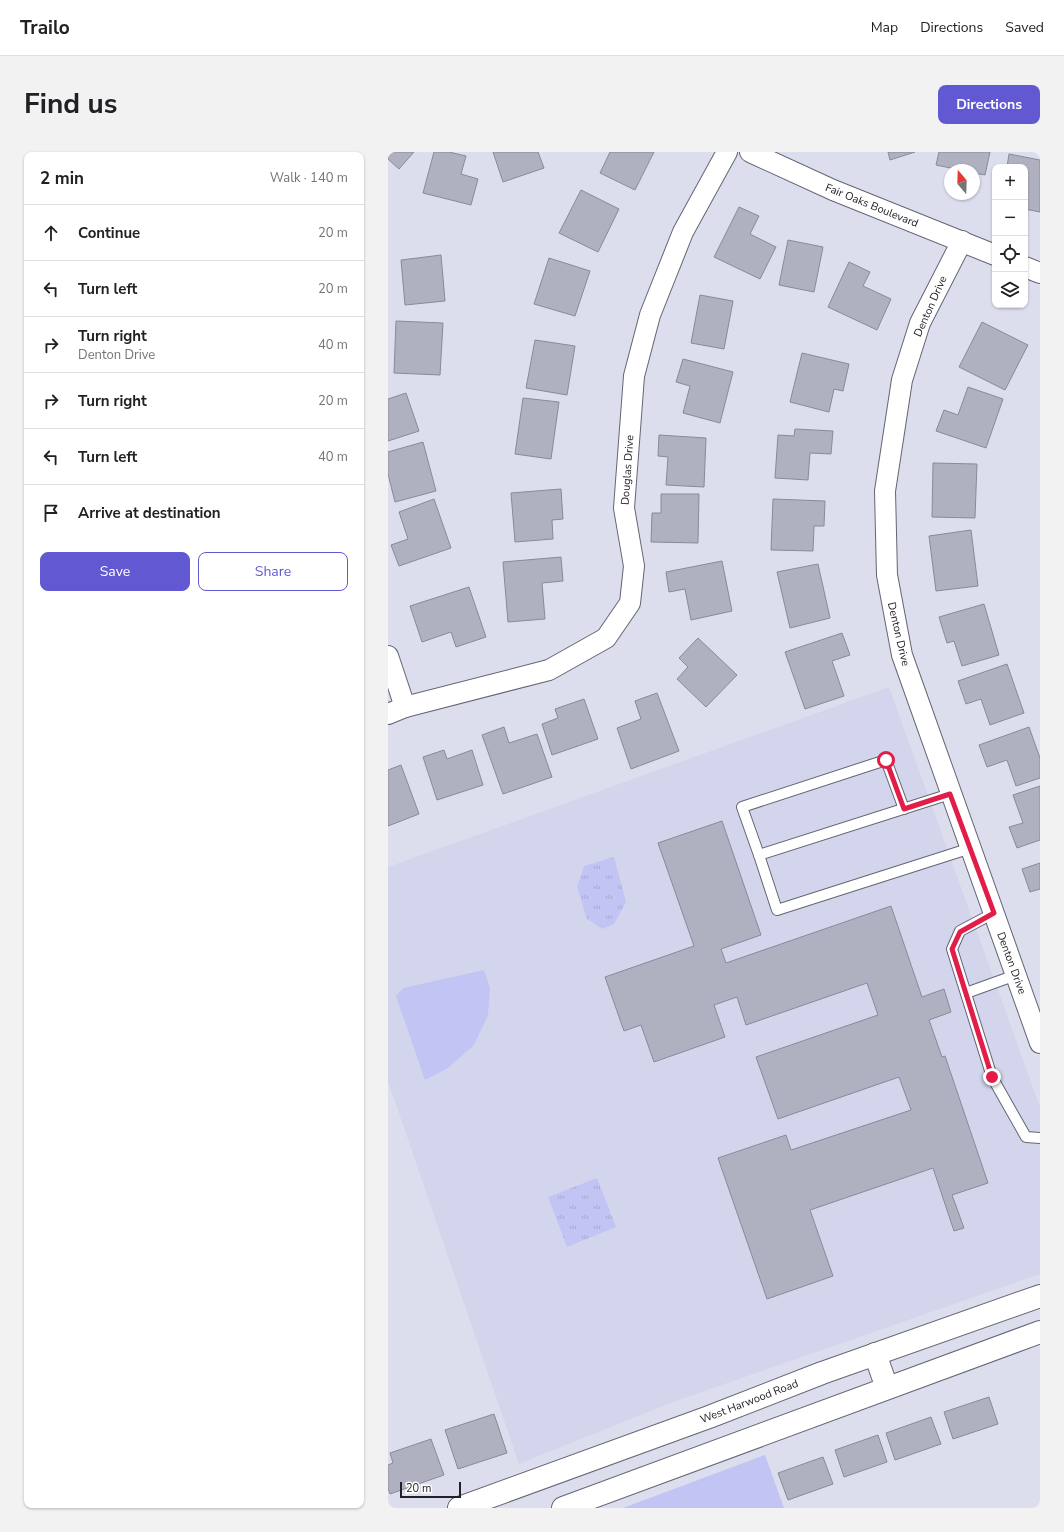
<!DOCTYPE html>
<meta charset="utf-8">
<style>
body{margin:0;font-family:"Nunito Sans",sans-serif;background:#f2f2f2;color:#202124}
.controls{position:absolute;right:12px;top:12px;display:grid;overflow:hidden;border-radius:8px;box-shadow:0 1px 3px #0004}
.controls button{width:36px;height:36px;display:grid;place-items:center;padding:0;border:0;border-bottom:1px solid #e0e0e0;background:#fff;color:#202124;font:20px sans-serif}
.compass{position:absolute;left:556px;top:12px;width:36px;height:36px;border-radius:50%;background:#fff;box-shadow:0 1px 3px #0004;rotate:341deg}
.scale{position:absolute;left:12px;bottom:10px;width:61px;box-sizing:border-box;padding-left:4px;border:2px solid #212127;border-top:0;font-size:11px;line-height:14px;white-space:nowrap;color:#212127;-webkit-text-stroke:3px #fff;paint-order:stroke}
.stop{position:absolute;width:12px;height:12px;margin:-9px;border:3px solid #e11d48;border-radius:50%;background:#fff}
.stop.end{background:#e11d48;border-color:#fff;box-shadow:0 1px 4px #0008}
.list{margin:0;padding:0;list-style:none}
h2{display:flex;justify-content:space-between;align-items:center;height:52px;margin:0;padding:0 16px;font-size:17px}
h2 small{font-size:13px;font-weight:400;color:#757577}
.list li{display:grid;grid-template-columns:26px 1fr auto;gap:12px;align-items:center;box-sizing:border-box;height:56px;padding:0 16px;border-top:1px solid #e0e0e0}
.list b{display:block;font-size:15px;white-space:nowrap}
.list p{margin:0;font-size:13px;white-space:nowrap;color:#757577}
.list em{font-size:13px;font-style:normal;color:#757577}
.actions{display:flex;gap:8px;padding:12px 16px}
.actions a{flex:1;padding:9px 0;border:1px solid #6259d2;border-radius:8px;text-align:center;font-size:14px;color:#6259d2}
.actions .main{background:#6259d2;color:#fff}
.icon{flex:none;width:22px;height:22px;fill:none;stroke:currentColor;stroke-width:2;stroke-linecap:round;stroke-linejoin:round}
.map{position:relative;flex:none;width:652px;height:1356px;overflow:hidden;border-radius:8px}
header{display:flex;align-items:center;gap:24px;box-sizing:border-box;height:56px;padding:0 20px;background:#fff;border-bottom:1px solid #e0e0e0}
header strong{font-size:19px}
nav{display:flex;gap:22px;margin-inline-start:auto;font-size:14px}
.intro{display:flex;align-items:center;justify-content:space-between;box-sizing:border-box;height:96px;padding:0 24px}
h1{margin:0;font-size:28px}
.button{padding:10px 18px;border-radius:8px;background:#6259d2;color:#fff;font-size:14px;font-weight:700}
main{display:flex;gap:24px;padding:0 24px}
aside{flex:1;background:#fff;border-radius:8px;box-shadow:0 1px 3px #0004}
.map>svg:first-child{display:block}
.built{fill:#d3d5ec}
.grass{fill:#c2c5f4}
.park{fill:url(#park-tufts)}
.building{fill:#b0b1c0;stroke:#898a99}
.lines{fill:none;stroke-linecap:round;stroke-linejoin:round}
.service-casing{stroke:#646573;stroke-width:12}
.minor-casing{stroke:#646573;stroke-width:22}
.secondary-casing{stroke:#646573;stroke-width:24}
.service{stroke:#fff;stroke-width:10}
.minor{stroke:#fff;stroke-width:20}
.secondary{stroke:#fff;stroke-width:22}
.route{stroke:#e11d48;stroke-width:5}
.labels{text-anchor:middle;stroke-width:3;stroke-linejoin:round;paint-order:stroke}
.street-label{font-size:11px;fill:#212127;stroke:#fff}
</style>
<header>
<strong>Trailo</strong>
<nav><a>Map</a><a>Directions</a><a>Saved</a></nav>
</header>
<div class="intro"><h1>Find us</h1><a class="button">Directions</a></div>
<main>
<aside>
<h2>2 min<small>Walk · 140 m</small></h2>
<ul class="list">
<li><svg class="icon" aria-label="ahead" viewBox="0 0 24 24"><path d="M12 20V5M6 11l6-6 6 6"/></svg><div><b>Continue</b></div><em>20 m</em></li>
<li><svg class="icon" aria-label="left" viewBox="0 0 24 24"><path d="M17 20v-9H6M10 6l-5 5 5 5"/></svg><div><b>Turn left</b></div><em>20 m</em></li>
<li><svg class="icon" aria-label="right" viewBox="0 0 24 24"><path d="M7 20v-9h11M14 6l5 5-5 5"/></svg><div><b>Turn right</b><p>Denton Drive</p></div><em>40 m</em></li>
<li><svg class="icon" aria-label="right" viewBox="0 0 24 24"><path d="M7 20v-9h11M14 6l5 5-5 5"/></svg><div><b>Turn right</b></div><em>20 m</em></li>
<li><svg class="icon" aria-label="left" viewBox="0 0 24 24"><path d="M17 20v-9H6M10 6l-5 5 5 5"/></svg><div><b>Turn left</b></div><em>40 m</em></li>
<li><svg class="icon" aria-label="arrive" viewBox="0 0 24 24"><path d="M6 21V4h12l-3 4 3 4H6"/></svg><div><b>Arrive at destination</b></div></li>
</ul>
<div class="actions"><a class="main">Save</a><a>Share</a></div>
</aside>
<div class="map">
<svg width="652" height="1356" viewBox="0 0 652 1356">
<defs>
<pattern id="park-tufts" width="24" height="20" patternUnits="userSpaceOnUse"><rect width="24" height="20" fill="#c2c5f4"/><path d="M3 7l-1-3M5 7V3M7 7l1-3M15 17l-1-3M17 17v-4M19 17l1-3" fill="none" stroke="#a6a9d1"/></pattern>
</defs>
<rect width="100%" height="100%" fill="#dcdeed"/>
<path class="built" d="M 501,535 L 652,955 L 652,1122 L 285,1250 L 131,1312 L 0,929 L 0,715 Z"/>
<g class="grass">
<path d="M 96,818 L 102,836 L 100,863 L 86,893 L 60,916 L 37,928 L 8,844 L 15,836 Z"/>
<path d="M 377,1303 L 396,1356 L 235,1356 Z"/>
</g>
<g class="park">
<path d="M 226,705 L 238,750 L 226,772 L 215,777 L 199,767 L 189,735 L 196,714 Z"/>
<path d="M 209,1026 L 228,1075 L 179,1095 L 160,1045 Z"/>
</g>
<g class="building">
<path d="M 0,0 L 26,0 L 11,17 L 0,7 Z"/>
<path d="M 46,0 L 61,0 L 78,4 L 73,22 L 90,27 L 83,53 L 35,41 Z"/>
<path d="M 105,0 L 150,0 L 156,16 L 115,30 Z"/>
<path d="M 222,0 L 266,0 L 247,38 L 212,21 Z"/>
<path d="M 500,0 L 527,0 L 502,8 Z"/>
<path d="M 551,0 L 602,0 L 597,23 L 586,21 L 586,18 L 572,18 L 548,13 Z"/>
<path d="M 621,2 L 652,8 L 652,60 L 637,57 L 637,15 L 619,15 Z"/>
<path d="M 193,38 L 231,57 L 210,100 L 171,81 Z"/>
<path d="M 351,55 L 371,64 L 362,82 L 388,95 L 372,127 L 326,105 Z"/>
<path d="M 400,88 L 435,95 L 426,140 L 391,133 Z"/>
<path d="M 53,103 L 57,149 L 17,153 L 13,108 Z"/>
<path d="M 161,106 L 202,119 L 187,164 L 146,152 Z"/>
<path d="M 461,110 L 482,120 L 475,134 L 503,147 L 489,178 L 440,155 Z"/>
<path d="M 312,143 L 345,149 L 336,197 L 303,191 Z"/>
<path d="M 8,169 L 55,171 L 52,223 L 6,221 Z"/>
<path d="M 594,170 L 640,193 L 617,238 L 571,215 Z"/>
<path d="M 147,188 L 187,194 L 179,243 L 138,236 Z"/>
<path d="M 414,201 L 461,212 L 455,239 L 446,237 L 441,260 L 402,250 Z"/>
<path d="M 295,207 L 345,220 L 332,271 L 295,261 L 302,234 L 288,230 Z"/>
<path d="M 580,235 L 615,247 L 598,296 L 548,279 L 556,258 L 570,263 Z"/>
<path d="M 18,241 L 31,279 L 0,289 L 0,247 Z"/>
<path d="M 135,246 L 171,250 L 163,307 L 127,302 Z"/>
<path d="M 407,277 L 445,279 L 443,302 L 422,301 L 420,328 L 387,326 L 390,283 L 406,284 Z"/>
<path d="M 271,283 L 318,286 L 316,335 L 278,333 L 280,305 L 270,304 Z"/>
<path d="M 35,290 L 48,339 L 7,350 L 0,322 L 0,300 Z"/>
<path d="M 545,311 L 589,312 L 587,366 L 544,365 Z"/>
<path d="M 173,337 L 175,367 L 164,368 L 165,387 L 127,390 L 123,341 Z"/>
<path d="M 273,342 L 311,342 L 310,391 L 263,390 L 264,361 L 273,361 Z"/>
<path d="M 46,347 L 63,396 L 11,414 L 3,393 L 20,387 L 11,360 Z"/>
<path d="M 385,347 L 437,349 L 436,374 L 426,374 L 425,399 L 383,398 Z"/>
<path d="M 583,378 L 590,434 L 548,439 L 541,384 Z"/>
<path d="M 173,405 L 175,429 L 154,431 L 157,467 L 120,470 L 115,410 Z"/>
<path d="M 334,409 L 344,459 L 303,468 L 297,437 L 281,440 L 278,420 Z"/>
<path d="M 430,412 L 442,466 L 402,476 L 389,420 Z"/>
<path d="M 81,435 L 98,485 L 68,495 L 63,480 L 34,490 L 22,454 Z"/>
<path d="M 596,452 L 611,503 L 574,514 L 566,489 L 559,491 L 551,465 Z"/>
<path d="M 454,481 L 462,503 L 444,509 L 456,544 L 417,557 L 397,500 Z"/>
<path d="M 310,486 L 349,523 L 318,555 L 289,527 L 300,515 L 291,506 Z"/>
<path d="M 619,512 L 636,561 L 602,573 L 593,547 L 578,552 L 570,529 Z"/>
<path d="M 269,541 L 291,599 L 243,617 L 229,576 L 253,567 L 247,549 Z"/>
<path d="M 196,547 L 210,587 L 164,603 L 154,572 L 170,566 L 167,557 Z"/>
<path d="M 116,575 L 121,591 L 149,582 L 164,625 L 115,642 L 94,583 Z"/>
<path d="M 641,575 L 652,606 L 652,626 L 628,634 L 619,608 L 599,615 L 591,593 Z"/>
<path d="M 56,598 L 59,607 L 84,598 L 95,633 L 49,648 L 35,605 Z"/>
<path d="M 13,613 L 31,662 L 0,674 L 0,618 Z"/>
<path d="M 652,634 L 652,688 L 629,696 L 621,675 L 635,671 L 625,643 Z"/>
<path d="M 334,669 L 373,783 L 333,797 L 338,811 L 503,754 L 534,845 L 556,837 L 563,860 L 541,868 L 554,905 L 557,904 L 600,1031 L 564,1043 L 576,1076 L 566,1079 L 545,1016 L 422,1058 L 445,1124 L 379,1147 L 330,1006 L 398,983 L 403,998 L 523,958 L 511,925 L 390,967 L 368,905 L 490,863 L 479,831 L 358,873 L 349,845 L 326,853 L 337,885 L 266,910 L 253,873 L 236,879 L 217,825 L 306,794 L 270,691 Z"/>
<path d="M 652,711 L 652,737 L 642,740 L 634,717 Z"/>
<path d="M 601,1245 L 610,1272 L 565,1287 L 556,1260 Z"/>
<path d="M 106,1262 L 119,1301 L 70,1317 L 57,1278 Z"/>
<path d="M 543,1265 L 553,1292 L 507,1308 L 498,1281 Z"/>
<path d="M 490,1283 L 499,1310 L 456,1325 L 447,1298 Z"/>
<path d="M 43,1287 L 56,1323 L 2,1342 L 0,1336 L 0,1313 L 5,1311 L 2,1301 Z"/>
<path d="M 435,1305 L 445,1332 L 400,1348 L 390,1321 Z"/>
</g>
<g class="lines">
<g class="service-casing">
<g id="service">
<path d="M 562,642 L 371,703 L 389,758 L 583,696"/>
<path d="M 371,703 L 354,655 L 498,608 L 516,657"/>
<path d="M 606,761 L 572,779 L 564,797 L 604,925 L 638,985 L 652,986"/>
<path d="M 578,841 L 628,823"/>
</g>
</g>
<g class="minor-casing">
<g id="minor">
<path d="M 362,0 L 445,38 L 607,103"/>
<path d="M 574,89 L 532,171 L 514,228 L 497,339 L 499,423 L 514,503 L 652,891"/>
<path d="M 637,115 L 652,121"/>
<path d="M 0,504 L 17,555"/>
<path d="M 0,562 L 17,555 L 161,518 L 218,486 L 242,451 L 246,414 L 236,356 L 246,224 L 262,163 L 295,80 L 339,0"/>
</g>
</g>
<g class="secondary-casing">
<g id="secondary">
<path d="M 487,1202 L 499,1236"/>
<path d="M 71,1356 L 321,1265 L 434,1221 L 652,1144"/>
<path d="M 175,1356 L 652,1180"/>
</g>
</g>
<use href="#service" class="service"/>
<use href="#minor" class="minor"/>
<use href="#secondary" class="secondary"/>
</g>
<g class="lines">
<path class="route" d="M 498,608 L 516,657 L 562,642 L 606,761 L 572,780 L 564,797 L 604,925"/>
</g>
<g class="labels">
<g class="street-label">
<text transform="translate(484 53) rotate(22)" y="4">Fair Oaks Boulevard</text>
<text transform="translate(542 154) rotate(-66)" y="4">Denton Drive</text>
<text transform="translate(239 318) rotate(-86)" y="4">Douglas Drive</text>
<text transform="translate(511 482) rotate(77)" y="4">Denton Drive</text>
<text transform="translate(624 811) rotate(70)" y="4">Denton Drive</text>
<text transform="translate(361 1249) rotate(-21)" y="4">West Harwood Road</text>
</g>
</g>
</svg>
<div class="controls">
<button>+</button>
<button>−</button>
<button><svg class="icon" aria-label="locate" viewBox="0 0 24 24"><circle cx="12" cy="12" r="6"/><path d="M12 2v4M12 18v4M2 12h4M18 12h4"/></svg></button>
<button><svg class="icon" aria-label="layers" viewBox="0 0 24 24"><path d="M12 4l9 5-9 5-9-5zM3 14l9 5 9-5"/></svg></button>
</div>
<svg class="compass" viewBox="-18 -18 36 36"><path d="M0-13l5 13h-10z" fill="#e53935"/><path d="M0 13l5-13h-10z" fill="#757577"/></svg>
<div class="scale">20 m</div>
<div class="stop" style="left:498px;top:608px"></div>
<div class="stop end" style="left:604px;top:925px"></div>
</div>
</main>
